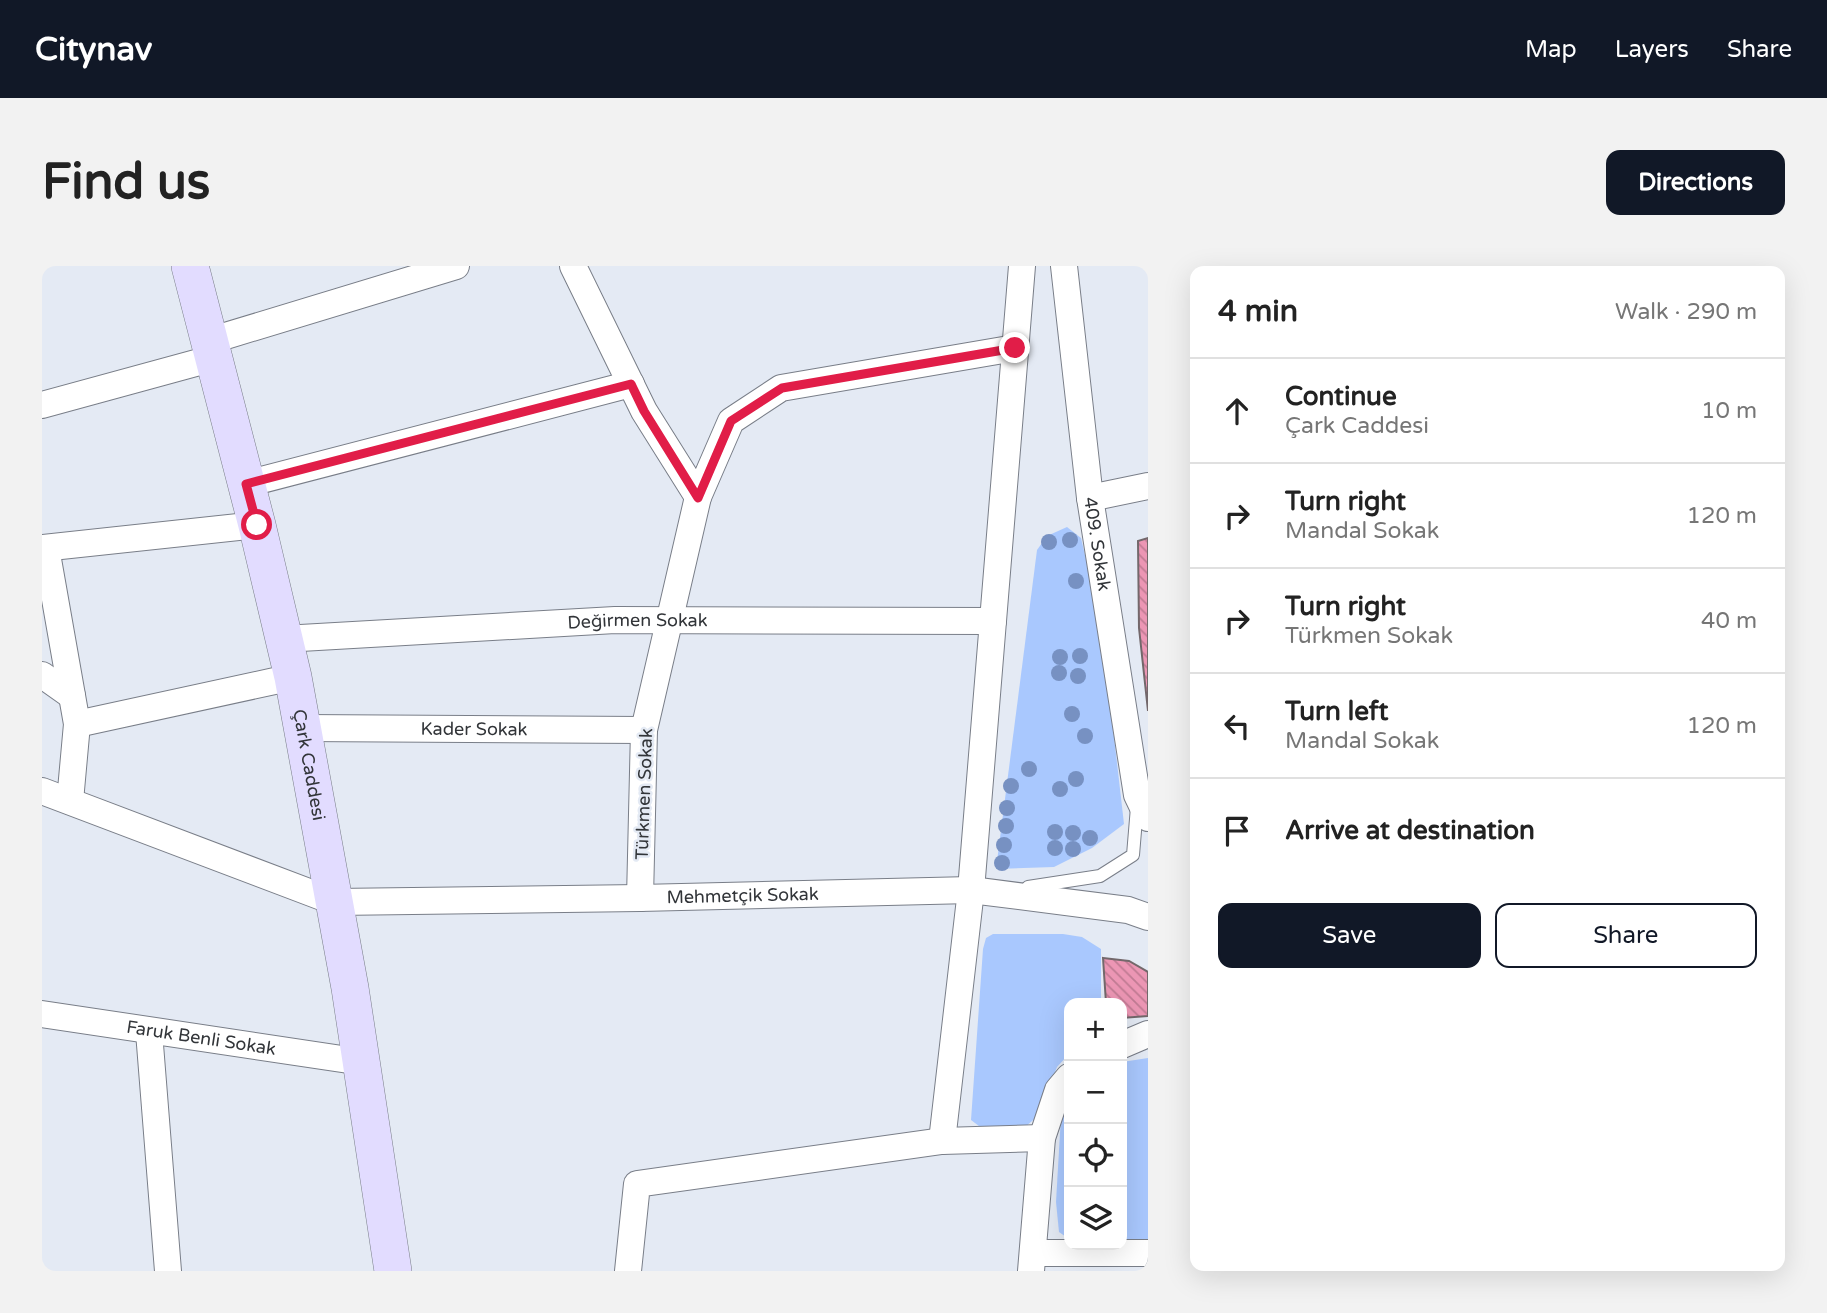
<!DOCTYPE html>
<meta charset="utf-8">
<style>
body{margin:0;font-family:"Varela Round",sans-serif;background:#f2f2f2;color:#222}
.controls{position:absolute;right:21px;bottom:21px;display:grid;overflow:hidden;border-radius:14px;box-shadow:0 7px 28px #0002}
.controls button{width:63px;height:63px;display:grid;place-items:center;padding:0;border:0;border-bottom:2px solid #e0e0e0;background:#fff;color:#222;font:35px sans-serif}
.stop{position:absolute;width:21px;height:21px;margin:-16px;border:5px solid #e11d48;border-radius:50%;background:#fff}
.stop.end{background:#e11d48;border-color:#fff;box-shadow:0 2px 7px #0008}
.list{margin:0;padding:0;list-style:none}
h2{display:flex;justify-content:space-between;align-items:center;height:91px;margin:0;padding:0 28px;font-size:30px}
h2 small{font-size:23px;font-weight:400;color:#767676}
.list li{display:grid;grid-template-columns:46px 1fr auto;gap:21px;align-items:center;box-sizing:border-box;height:105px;padding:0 28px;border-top:2px solid #e0e0e0}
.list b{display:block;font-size:26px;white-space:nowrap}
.list p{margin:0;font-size:23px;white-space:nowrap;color:#767676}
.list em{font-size:23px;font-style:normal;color:#767676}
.actions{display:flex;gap:14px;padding:21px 28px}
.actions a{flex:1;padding:16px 0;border:2px solid #111827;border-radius:14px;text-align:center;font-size:24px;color:#111827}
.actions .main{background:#111827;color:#fff}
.icon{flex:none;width:38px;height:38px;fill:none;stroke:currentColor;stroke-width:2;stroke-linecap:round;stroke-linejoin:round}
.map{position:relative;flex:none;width:1106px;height:1005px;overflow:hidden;border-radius:14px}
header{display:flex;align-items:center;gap:42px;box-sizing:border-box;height:98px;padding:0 35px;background:#111827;color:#fff}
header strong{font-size:33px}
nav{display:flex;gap:38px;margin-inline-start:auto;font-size:24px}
.intro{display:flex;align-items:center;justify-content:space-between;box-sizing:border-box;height:168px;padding:0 42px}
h1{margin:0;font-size:49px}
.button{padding:18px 32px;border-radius:14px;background:#111827;color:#fff;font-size:24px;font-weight:700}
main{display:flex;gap:42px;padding:0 42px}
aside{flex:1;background:#fff;border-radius:14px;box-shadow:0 7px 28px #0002}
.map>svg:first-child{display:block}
.green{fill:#a9c8fe}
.building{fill:url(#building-back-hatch);stroke:#73686b;stroke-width:2}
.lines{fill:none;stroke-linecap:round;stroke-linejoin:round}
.lane-casing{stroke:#797e88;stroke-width:14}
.street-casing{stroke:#797e88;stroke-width:28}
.secondary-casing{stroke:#797e88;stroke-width:38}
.lane{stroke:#fff;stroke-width:12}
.street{stroke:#fff;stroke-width:26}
.secondary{stroke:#e2dcff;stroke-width:37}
.tree{fill:#7791c2}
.route{stroke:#e11d48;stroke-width:9}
.labels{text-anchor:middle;stroke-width:5;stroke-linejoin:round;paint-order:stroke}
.street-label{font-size:18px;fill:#323539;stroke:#e4eaf4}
</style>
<header>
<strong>Citynav</strong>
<nav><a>Map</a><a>Layers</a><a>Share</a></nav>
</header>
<div class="intro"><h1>Find us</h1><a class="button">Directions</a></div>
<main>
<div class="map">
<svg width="1106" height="1005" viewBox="0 0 1106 1005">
<defs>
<pattern id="building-back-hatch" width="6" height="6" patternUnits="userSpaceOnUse" patternTransform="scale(1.75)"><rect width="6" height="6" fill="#ec96b4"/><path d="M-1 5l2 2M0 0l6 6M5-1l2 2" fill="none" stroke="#c07b93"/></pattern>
</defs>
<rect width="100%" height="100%" fill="#e4eaf4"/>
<g class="green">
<path d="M 1025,261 L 1039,272 L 1059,357 L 1082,558 L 1050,582 L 1012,601 L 954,603 L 995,284 L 1005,270 Z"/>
<path d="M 951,668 L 1021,668 L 1040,671 L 1059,683 L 1059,737 L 1027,737 L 1027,788 L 1015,801 L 996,850 L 983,861 L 941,863 L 929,854 L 941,683 L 944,672 Z"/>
<path d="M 1106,792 L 1106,978 L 1080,978 L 1080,796 Z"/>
<path d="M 1027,829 L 1027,973 L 1017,966 L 1014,936 L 1019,850 Z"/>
</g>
<g class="building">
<path d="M 1106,272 L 1106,445 L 1097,362 L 1096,275 Z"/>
<path d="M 1061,692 L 1087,695 L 1106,706 L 1106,750 L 1080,752 L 1080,737 L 1064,737 Z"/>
</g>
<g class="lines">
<g class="lane-casing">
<path id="lane" d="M 986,621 L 1058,610 L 1091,589 L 1095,541"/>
</g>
<g class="street-casing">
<g id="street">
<path d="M 531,0 L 602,145 L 656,231 L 602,464 L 598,632"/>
<path id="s1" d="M 1022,0 L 1048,232 L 1095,529 L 1106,552"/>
<path d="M 167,75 L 414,0"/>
<path d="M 0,139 L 172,92"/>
<path d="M 204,218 L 589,118"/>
<path d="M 656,231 L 689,155 L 739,122 L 973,82"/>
<path d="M 1048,232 L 1106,220"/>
<path d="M 0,282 L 215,259"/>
<path d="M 4,282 L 35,458 L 28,535"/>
<path id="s2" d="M 241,373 L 573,354 L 951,355"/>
<path d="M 0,409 L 30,430"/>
<path d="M 35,458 L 251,411"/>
<path id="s3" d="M 260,462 L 602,464"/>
<path id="s4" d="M 0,525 L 293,636 L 598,632 L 929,624 L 1086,644 L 1106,651"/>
<path id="s5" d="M 0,748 L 320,796"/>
<path d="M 107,766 L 126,1005"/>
<path d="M 1080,779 L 1106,768"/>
<path d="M 900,875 L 929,624 L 980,0"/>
<path d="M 992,987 L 1106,987"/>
<path d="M 586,1005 L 595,918 L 900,875 L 1000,872"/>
<path d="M 989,1005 L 1000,872 L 1016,824 L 1027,811"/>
</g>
</g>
<g class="secondary-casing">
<g id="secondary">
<path id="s6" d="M 148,0 L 215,259 L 251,411 L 308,722 L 351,1005"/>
</g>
</g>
<use href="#lane" class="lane"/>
<use href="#street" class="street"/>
<use href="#secondary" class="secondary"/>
</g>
<g class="tree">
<circle cx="1028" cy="274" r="8"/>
<circle cx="1007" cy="276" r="8"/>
<circle cx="1034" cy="315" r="8"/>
<circle cx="1038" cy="390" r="8"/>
<circle cx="1018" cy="391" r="8"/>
<circle cx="1017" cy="407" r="8"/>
<circle cx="1036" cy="410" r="8"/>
<circle cx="1030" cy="448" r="8"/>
<circle cx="1043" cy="470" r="8"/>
<circle cx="987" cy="503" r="8"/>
<circle cx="1034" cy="513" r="8"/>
<circle cx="969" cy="520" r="8"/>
<circle cx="1018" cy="523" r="8"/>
<circle cx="965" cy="542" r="8"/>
<circle cx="964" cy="560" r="8"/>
<circle cx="1013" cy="566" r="8"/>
<circle cx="1031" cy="567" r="8"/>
<circle cx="1048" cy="572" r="8"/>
<circle cx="962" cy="579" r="8"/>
<circle cx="1013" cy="582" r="8"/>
<circle cx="1031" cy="583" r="8"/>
<circle cx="960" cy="597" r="8"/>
</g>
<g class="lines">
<path class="route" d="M 215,259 L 204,218 L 589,118 L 602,145 L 656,232 L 689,155 L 740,122 L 973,82"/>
</g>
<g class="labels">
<g class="street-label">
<text dy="6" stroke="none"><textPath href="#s1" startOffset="280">409. Sokak</textPath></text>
<text dy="6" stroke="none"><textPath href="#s2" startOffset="355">Değirmen Sokak</textPath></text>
<text dy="6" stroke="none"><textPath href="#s3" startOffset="172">Kader Sokak</textPath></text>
<text dy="6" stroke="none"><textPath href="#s6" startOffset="513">Çark Caddesi</textPath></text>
<text transform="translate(602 528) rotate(-88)" y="6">Türkmen Sokak</text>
<text dy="6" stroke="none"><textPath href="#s4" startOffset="721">Mehmetçik Sokak</textPath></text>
<text dy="6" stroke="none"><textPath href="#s5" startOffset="161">Faruk Benli Sokak</textPath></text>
</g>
</g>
</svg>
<div class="controls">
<button>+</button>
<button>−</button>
<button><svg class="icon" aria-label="locate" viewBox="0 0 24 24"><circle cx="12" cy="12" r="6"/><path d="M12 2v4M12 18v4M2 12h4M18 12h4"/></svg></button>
<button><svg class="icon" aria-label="layers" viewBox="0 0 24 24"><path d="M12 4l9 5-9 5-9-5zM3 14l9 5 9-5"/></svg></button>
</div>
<div class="stop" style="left:215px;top:259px"></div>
<div class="stop end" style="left:973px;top:82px"></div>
</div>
<aside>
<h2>4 min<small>Walk · 290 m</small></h2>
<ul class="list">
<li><svg class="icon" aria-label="ahead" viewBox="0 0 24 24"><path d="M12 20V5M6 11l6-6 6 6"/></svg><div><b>Continue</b><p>Çark Caddesi</p></div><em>10 m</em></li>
<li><svg class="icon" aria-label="right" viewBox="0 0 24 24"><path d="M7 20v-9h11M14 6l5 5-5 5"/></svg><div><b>Turn right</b><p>Mandal Sokak</p></div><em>120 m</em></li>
<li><svg class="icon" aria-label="right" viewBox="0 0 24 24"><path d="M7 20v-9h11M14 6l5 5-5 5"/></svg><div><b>Turn right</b><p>Türkmen Sokak</p></div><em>40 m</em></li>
<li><svg class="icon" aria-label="left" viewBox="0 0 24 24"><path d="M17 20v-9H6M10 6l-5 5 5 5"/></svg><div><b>Turn left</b><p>Mandal Sokak</p></div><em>120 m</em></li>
<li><svg class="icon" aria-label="arrive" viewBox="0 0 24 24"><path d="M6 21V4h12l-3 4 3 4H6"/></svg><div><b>Arrive at destination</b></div></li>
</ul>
<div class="actions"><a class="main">Save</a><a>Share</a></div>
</aside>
</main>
